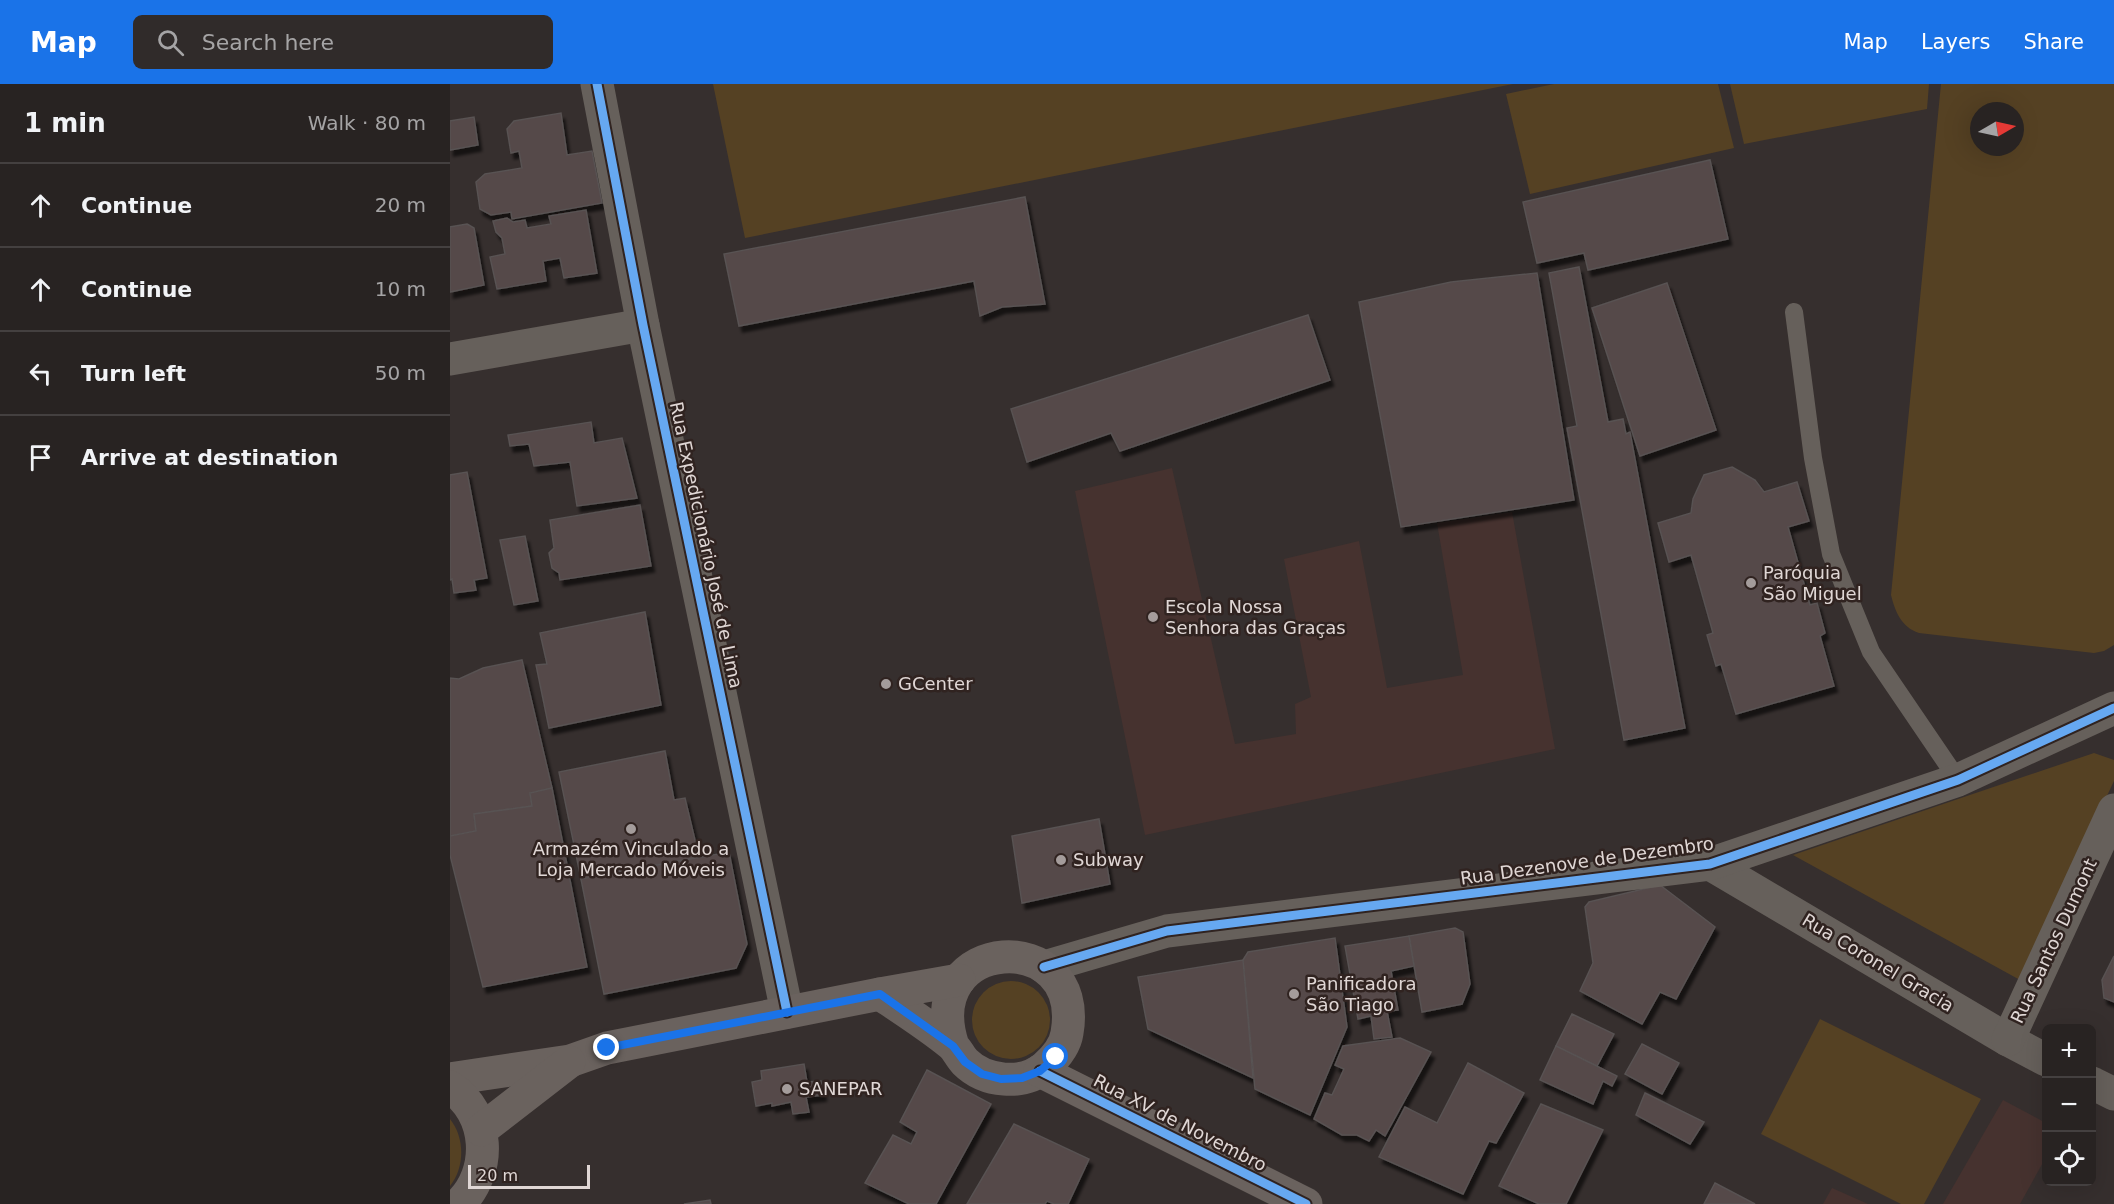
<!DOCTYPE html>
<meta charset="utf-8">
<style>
body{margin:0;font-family:"DejaVu Sans",sans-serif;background:#302b2a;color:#f1f3f6}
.controls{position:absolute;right:18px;bottom:18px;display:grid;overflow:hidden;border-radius:9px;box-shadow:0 6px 24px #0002}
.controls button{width:54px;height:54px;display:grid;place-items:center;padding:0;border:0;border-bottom:2px solid #444040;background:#282322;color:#f1f3f6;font:30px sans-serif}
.compass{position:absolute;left:1520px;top:18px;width:54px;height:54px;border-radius:50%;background:#282322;box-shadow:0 6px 24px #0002;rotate:81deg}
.scale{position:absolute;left:18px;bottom:15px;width:122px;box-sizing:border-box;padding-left:6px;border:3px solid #e0d7d5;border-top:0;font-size:16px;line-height:21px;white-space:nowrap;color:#e0d7d5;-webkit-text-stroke:4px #302320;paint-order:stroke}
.stop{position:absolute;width:18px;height:18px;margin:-14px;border:4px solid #1a73e8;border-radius:50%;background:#fff}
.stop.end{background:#1a73e8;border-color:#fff;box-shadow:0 2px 6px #0008}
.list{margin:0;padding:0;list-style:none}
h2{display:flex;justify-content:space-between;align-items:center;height:78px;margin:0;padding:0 24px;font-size:26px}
h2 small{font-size:20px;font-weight:400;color:#a5a4a5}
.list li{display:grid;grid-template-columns:39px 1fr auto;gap:18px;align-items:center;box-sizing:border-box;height:84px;padding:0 24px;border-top:2px solid #444040}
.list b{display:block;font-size:22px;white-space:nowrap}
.list em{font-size:20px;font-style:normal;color:#a5a4a5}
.icon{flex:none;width:33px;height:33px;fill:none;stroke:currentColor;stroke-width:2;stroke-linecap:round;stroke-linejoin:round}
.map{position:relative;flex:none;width:1664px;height:1120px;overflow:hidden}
header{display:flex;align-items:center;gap:36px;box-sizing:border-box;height:84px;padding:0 30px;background:#1a73e8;color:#fff}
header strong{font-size:28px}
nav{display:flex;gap:33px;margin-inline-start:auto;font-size:21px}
.search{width:420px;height:54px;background:#302b2a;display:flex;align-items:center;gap:15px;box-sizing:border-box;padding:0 21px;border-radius:9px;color:#a5a4a5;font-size:22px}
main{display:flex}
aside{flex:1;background:#282322}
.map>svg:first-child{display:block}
.built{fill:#46322f}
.green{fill:#554123;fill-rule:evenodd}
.building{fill:#54494a;stroke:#585252;stroke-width:1.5;filter:url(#shadow)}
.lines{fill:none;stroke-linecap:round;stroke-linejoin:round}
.lane{stroke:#66605b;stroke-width:18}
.street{stroke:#66605b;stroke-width:33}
.secondary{stroke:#6a625e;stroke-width:33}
.cycleway-casing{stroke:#302320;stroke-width:13}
.cycleway{stroke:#66a8f1;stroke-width:9}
.route{stroke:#1a73e8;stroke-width:8}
.poi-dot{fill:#a49c9b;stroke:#302320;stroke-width:2}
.labels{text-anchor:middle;stroke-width:5;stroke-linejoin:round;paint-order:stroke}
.street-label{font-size:18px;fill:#e0d7d5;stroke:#302320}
.poi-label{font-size:18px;fill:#e0d7d5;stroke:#302320;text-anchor:start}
</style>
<header>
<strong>Map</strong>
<div class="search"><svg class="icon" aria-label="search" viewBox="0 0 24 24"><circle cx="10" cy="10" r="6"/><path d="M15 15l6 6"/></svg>Search here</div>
<nav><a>Map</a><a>Layers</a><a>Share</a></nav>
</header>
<main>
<aside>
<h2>1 min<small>Walk · 80 m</small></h2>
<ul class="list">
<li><svg class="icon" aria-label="ahead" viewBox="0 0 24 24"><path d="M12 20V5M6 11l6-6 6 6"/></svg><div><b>Continue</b></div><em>20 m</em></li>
<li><svg class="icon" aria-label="ahead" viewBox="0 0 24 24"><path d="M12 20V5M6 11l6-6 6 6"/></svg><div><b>Continue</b></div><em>10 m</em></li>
<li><svg class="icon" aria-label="left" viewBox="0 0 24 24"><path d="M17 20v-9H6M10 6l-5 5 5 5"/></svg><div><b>Turn left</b></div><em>50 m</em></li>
<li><svg class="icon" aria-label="arrive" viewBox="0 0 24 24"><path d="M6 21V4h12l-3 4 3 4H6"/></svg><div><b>Arrive at destination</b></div></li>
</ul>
</aside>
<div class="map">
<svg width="1664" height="1120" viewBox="0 0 1664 1120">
<defs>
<filter id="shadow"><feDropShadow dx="3.5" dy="6" stdDeviation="1.5" flood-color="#0009"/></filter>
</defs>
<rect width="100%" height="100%" fill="#362f2e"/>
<g class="built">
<path d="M 722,384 L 785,660 L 846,650 L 845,620 L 861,613 L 834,475 L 909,457 L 937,604 L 1013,591 L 987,439 L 1062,428 L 1105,665 L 695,751 L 625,407 Z"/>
<path d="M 1553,1016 L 1596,1039 L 1596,1073 L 1570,1120 L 1493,1120 Z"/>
<path d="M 1382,1104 L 1418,1120 L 1373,1120 Z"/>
</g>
<g class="green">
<path d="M 263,0 L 1063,0 L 295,154 Z"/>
<path d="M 1104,0 L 1268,0 L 1284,64 L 1080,110 L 1056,10 Z"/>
<path d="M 1280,0 L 1479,0 L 1477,25 L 1294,60 Z"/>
<path d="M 1491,0 L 1664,0 L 1664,561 L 1654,567 L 1644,569 L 1469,549 C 1451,543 1445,527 1441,511 ZM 1529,27 L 1565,27 L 1565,63 L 1529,63 Z"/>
<path d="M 1644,669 L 1664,676 L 1664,697 L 1570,896 L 1343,771 Z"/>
<circle cx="561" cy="936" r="39"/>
<path d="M 1370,935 L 1531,1015 L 1474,1120 L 1451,1120 L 1311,1050 Z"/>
<path d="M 0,1035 C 15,1054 15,1083 0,1102 Z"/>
</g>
<g class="building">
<path d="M 111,29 L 117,71 L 142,67 L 152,119 L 62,135 L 61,128 L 41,131 L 30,125 L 26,98 L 35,90 L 72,84 L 69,67 L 61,69 L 57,45 L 64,37 Z"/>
<path d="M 24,33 L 28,61 L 0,66 L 0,37 Z"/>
<path d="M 1260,76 L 1278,155 L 1138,186 L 1134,169 L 1087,179 L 1073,118 Z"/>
<path d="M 575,113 L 595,220 L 552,223 L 530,232 L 524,197 L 289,242 L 274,170 Z"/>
<path d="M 136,126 L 147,189 L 114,194 L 110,174 L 93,177 L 96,197 L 47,205 L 40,173 L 55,170 L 52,154 L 46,148 L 43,137 L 57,134 L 63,138 L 75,136 L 77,144 L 101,140 L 99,132 Z"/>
<path d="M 17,140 L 24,144 L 34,201 L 0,208 L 0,143 Z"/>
<path d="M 1129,183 L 1158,338 L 1173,335 L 1176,350 L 1180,348 L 1235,644 L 1174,656 L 1117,344 L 1127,342 L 1099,189 Z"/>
<path d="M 1087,189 L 1124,416 L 951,443 L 909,218 L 1001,198 Z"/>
<path d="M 1217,199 L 1266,346 L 1190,372 L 1142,224 Z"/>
<path d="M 858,231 L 880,296 L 670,367 L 661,349 L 577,378 L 561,325 Z"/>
<path d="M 141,338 L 144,359 L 172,354 L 187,414 L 127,422 L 120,378 L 84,382 L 79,360 L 60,362 L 58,351 Z"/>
<path d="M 1282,383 L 1305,396 L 1314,408 L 1347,398 L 1359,437 L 1338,443 L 1360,521 L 1367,519 L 1375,549 L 1370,552 L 1384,602 L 1286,630 L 1271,580 L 1266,582 L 1257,551 L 1263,549 L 1241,471 L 1219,478 L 1208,439 L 1241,429 L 1243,415 L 1254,391 Z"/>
<path d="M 17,388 L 37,494 L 24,496 L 26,506 L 4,509 L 2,495 L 0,496 L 0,391 Z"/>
<path d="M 190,421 L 201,482 L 110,496 L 109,489 L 102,484 L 99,469 L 104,464 L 100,436 Z"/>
<path d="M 75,452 L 88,517 L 64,521 L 50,456 Z"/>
<path d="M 195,528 L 211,621 L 99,644 L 86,581 L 97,580 L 90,549 Z"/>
<path d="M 72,576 L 102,704 L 80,709 L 82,722 L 24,730 L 26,747 L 0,752 L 0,594 L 9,595 L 33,584 Z"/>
<path d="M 215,667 L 224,716 L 235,714 L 249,773 L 131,795 L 109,688 Z"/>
<path d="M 102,704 L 137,883 L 33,903 L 0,771 L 0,752 L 26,747 L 24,730 L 82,722 L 80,709 Z"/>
<path d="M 649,735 L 660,800 L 572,819 L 562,752 Z"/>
<path d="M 279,768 L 297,860 L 286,884 L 154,910 L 131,795 Z"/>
<path d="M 1210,801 L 1265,843 L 1226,915 L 1210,908 L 1192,940 L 1130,907 L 1143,879 L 1135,823 L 1139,818 Z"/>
<path d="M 1005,844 L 1013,848 L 1020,900 L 1012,920 L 972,928 L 959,852 Z"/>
<path d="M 959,852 L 964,882 L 941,887 L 948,926 L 937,927 L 942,953 L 924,955 L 921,932 L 908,935 L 895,862 Z"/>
<path d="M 885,854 L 897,943 L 860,1031 L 805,1005 L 793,876 L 798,868 Z"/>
<path d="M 1664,872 L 1664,918 L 1654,914 L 1652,896 Z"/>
<path d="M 793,876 L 803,994 L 698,945 L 688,893 Z"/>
<path d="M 1122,930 L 1164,950 L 1147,982 L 1106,962 Z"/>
<path d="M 950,954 L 981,968 L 935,1052 L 926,1046 L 919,1057 L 907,1051 L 892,1051 L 864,1035 L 875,1009 L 882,1011 L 894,985 L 885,981 L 893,962 Z"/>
<path d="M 1192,960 L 1229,979 L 1212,1010 L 1175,990 Z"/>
<path d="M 1106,962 L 1167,992 L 1162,1002 L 1153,997 L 1143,1020 L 1090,996 Z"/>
<path d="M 1018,979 L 1074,1009 L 1046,1059 L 1039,1057 L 1013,1110 L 929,1073 L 955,1023 L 987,1039 Z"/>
<path d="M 354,980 L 357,998 L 371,997 L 373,1011 L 356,1013 L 359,1028 L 343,1030 L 341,1018 L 322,1022 L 322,1019 L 306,1022 L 302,998 L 312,996 L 311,987 Z"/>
<path d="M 477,986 L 541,1020 L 486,1120 L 459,1120 L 415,1099 L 443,1051 L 461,1060 L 467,1048 L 450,1038 Z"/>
<path d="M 1195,1009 L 1254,1038 L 1240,1060 L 1186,1031 Z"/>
<path d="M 1091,1020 L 1153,1046 L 1116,1120 L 1089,1120 L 1049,1102 Z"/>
<path d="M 564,1040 L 639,1075 L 618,1120 L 604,1120 L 597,1117 L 595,1120 L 517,1120 Z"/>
<path d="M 1265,1099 L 1305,1120 L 1254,1120 Z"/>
<path d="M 260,1116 L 261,1120 L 234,1120 Z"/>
</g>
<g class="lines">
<path class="lane" d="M 1344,228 L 1363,374 L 1381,470 L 1421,568 L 1508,696"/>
<g class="street">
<path d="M 147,0 L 193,241 L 337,928"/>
<path d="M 0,275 L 193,241"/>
<path d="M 1260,780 L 1558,956 L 1596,976"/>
<path d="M 594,883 L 717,847 L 1260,780 L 1508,696 L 1664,624"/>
<path d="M 1558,956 L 1664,726"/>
<path d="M 1642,999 L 1664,1010"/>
</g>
<g class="secondary">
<path d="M 430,910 C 454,926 479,942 501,960 C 507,965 510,973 515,978 C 535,998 573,1002 595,983 C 605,974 615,963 617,949 C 636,841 466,850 503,962"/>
<path d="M 590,987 L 856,1120"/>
<path d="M 0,995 L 120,977 L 157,964 L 430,910 L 509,896"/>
<path d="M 0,1003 C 40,1029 43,1088 9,1120"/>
<path d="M 31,1046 L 119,978"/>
</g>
<g class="cycleway-casing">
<g id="cycleway">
<path d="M 147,0 L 193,241 L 337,928"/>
<path d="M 594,883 L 717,847 L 1260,780 L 1508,696 L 1664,624"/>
<path d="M 590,987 L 856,1120"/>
</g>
</g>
<use href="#cycleway" class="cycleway"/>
</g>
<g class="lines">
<path class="route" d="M 157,964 L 430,910 L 503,962 L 515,978 L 532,990 L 551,995 L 572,994 L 590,987 L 606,973"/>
</g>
<g class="poi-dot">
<circle cx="1301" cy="499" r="6"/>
<circle cx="703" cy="533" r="6"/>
<circle cx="436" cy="600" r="6"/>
<circle cx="181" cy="745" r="6"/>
<circle cx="611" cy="776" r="6"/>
<circle cx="844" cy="910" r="6"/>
<circle cx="337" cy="1005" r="6"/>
</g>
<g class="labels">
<g class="street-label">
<text transform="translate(256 461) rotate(78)" y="6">Rua Expedicionário José de Lima</text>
<text transform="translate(1137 777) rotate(-8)" y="6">Rua Dezenove de Dezembro</text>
<text transform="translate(1604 857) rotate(-65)" y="6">Rua Santos Dumont</text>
<text transform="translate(1428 879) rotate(31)" y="6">Rua Coronel Gracia</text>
<text transform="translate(730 1039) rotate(27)" y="6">Rua XV de Novembro</text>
</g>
<g class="poi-label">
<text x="1313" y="495">Paróquia<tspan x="1313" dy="21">São Miguel</tspan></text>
<text x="715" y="529">Escola Nossa<tspan x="715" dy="21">Senhora das Graças</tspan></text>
<text x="448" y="606">GCenter</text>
<text x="181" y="771" text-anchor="middle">Armazém Vinculado a<tspan x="181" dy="21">Loja Mercado Móveis</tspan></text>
<text x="623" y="782">Subway</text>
<text x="856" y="906">Panificadora<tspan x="856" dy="21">São Tiago</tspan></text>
<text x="349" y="1011">SANEPAR</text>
</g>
</g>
</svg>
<div class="controls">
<button>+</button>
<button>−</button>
<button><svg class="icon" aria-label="locate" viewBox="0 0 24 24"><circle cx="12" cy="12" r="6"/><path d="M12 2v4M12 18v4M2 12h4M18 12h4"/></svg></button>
</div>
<svg class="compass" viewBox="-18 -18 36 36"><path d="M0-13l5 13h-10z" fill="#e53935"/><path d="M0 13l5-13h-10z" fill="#a5a4a5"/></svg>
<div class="scale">20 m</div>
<div class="stop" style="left:606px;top:973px"></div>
<div class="stop end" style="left:157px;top:964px"></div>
</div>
</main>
